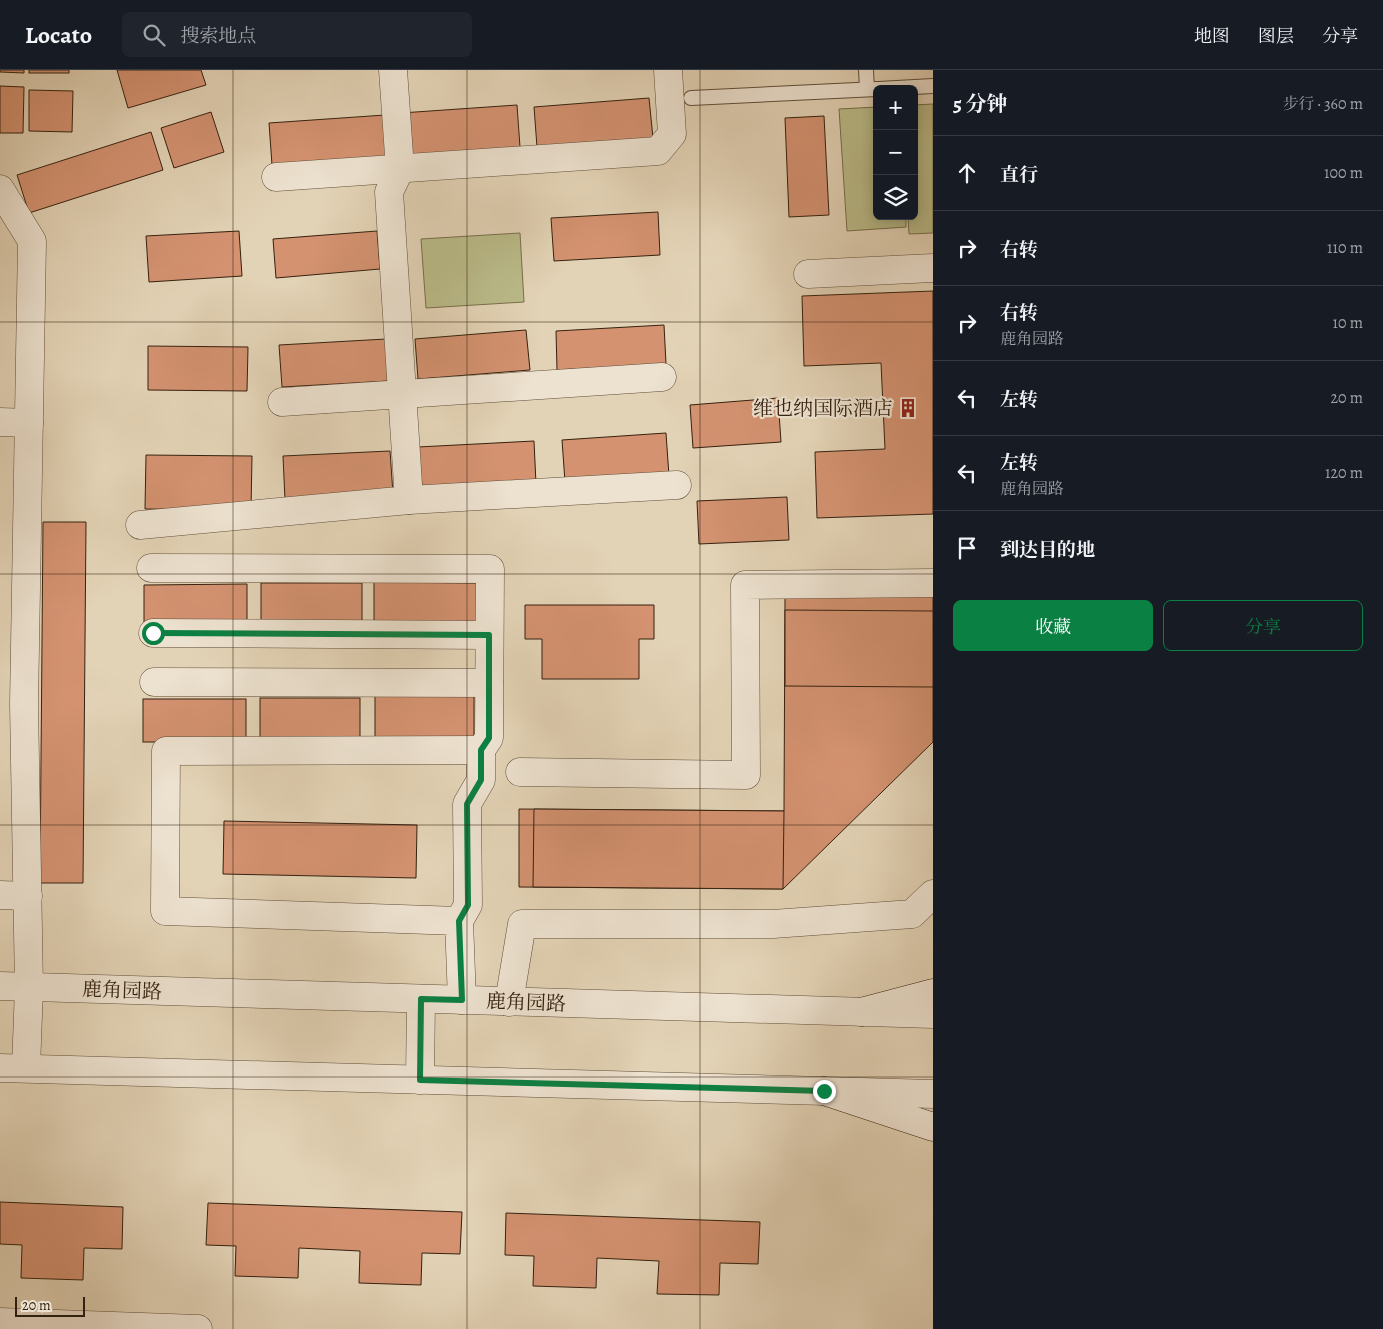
<!DOCTYPE html>
<html lang="zh">
<meta charset="utf-8">
<style>
body{margin:0;font-family:Alegreya,"Noto Serif SC",serif;background:#20242c;color:#f1f3f6}
.controls{position:absolute;right:15px;top:15px;display:grid;overflow:hidden;border-radius:8px;box-shadow:0 2px 12px #0003}
.controls button{width:45px;height:45px;display:grid;place-items:center;padding:0;border:0;border-bottom:1px solid #363941;background:#171b24;color:#f1f3f6;font:25px sans-serif}
.scale{position:absolute;left:15px;bottom:12px;width:70px;box-sizing:border-box;padding-left:5px;border:2px solid #35210f;border-top:0;font-size:14px;line-height:18px;white-space:nowrap;color:#35210f;-webkit-text-stroke:4px #ede2d0;paint-order:stroke}
.stop{position:absolute;width:15px;height:15px;margin:-11px;border:4px solid #0b8043;border-radius:50%;background:#fff}
.stop.end{background:#0b8043;border-color:#fff;box-shadow:0 1px 5px #0008}
.list{margin:0;padding:0;list-style:none}
h2{display:flex;justify-content:space-between;align-items:center;height:65px;margin:0;padding:0 20px;font-size:21px}
h2 small{font-size:16px;font-weight:400;color:#9ea1a6}
.list li{display:grid;grid-template-columns:32px 1fr auto;gap:15px;align-items:center;box-sizing:border-box;height:75px;padding:0 20px;border-top:1px solid #363941}
.list b{display:block;font-size:19px;white-space:nowrap}
.list p{margin:0;font-size:16px;white-space:nowrap;color:#9ea1a6}
.list em{font-size:16px;font-style:normal;color:#9ea1a6}
.actions{display:flex;gap:10px;padding:15px 20px}
.actions a{flex:1;padding:11px 0;border:1px solid #0b8043;border-radius:8px;text-align:center;font-size:18px;color:#0b8043}
.actions .main{background:#0b8043;color:#fff}
.icon{flex:none;width:28px;height:28px;fill:none;stroke:currentColor;stroke-width:2;stroke-linecap:round;stroke-linejoin:round}
.map{position:relative;flex:none;width:933px;height:1259px;overflow:hidden}
header{display:flex;align-items:center;gap:30px;box-sizing:border-box;height:70px;padding:0 25px;background:#171b24;border-bottom:1px solid #363941}
header strong{font-size:24px}
nav{display:flex;gap:28px;margin-inline-start:auto;font-size:18px}
.search{width:350px;height:45px;background:#20242c;display:flex;align-items:center;gap:12px;box-sizing:border-box;padding:0 18px;border-radius:8px;color:#9ea1a6;font-size:19px}
main{display:flex}
aside{flex:1;background:#171b24}
.map>svg:first-child{display:block}
.green{fill:#babb89;stroke:#786e4c}
.building{fill:#d49271;stroke:#35210f}
.lines{fill:none;stroke-linecap:round;stroke-linejoin:round}
.service-casing{stroke:#604e39;stroke-width:16}
.minor-casing{stroke:#604e39;stroke-width:29}
.tertiary-casing{stroke:#604e39;stroke-width:29}
.secondary-casing{stroke:#35210f;stroke-width:29}
.service{stroke:#ede2d0;stroke-width:14}
.minor{stroke:#ede2d0;stroke-width:28}
.tertiary{stroke:#ede2d0;stroke-width:28}
.secondary{stroke:#ede2d0;stroke-width:28}
.route{stroke:#0b8043;stroke-width:6}
.grid{fill:none;stroke:#35210f;stroke-width:1;stroke-opacity:0.55}
.labels{text-anchor:middle;stroke-width:4.5;stroke-linejoin:round;paint-order:stroke}
.poi-label{font-size:20px;fill:#35210f;stroke:#ede2d0;text-anchor:end}
.street-label{font-size:20px;fill:#35210f;stroke:#ede2d0}
</style>
<header>
<strong>Locato</strong>
<div class="search"><svg class="icon" aria-label="search" viewBox="0 0 24 24"><circle cx="10" cy="10" r="6"/><path d="M15 15l6 6"/></svg>搜索地点</div>
<nav><a>地图</a><a>图层</a><a>分享</a></nav>
</header>
<main>
<div class="map">
<svg width="933" height="1259" viewBox="0 0 933 1259">
<rect width="100%" height="100%" fill="#e3d3b6"/>
<filter id="stains"><feTurbulence type="fractalNoise" baseFrequency=".004" numOctaves="4"/><feColorMatrix values="0 0 0 0 .2 0 0 0 0 .09 0 0 0 0 .02 0 0 0 .5 -.17"/></filter>
<radialGradient id="worn" r=".72"><stop offset=".6" stop-color="#630" stop-opacity="0"/><stop offset="1" stop-color="#630" stop-opacity=".3"/></radialGradient>
<g class="green">
<path d="M 933,34 L 933,163 L 909,164 L 908,146 L 914,146 L 914,35 Z"/>
<path d="M 877,37 L 877,146 L 906,146 L 906,157 L 847,161 L 839,39 Z"/>
<path d="M 520,163 L 524,232 L 426,238 L 421,169 Z"/>
</g>
<g class="building">
<path d="M 0,0 L 24,0 L 24,3 L 0,2 Z"/>
<rect x="29" y="0" width="40" height="3"/>
<path d="M 117,0 L 201,0 L 206,15 L 128,38 Z"/>
<path d="M 0,16 L 24,17 L 23,63 L 0,63 Z"/>
<path d="M 29,20 L 73,21 L 72,62 L 29,61 Z"/>
<path d="M 649,28 L 653,68 L 537,77 L 534,37 Z"/>
<path d="M 517,35 L 520,77 L 404,85 L 401,43 Z"/>
<path d="M 211,42 L 224,82 L 174,98 L 161,58 Z"/>
<path d="M 385,45 L 388,87 L 272,95 L 269,53 Z"/>
<path d="M 824,46 L 829,145 L 789,147 L 785,48 Z"/>
<path d="M 151,62 L 163,100 L 29,143 L 17,105 Z"/>
<path d="M 658,142 L 660,185 L 554,191 L 551,148 Z"/>
<path d="M 239,161 L 242,206 L 149,212 L 146,166 Z"/>
<path d="M 377,161 L 380,199 L 276,208 L 273,169 Z"/>
<path d="M 933,221 L 933,444 L 817,448 L 815,382 L 885,379 L 881,293 L 804,296 L 802,226 Z"/>
<path d="M 664,255 L 666,294 L 557,300 L 556,261 Z"/>
<path d="M 526,260 L 530,300 L 418,309 L 415,269 Z"/>
<path d="M 386,269 L 389,311 L 282,317 L 279,275 Z"/>
<path d="M 148,276 L 248,277 L 247,321 L 148,320 Z"/>
<path d="M 778,328 L 781,372 L 693,378 L 690,335 Z"/>
<path d="M 666,363 L 669,406 L 565,412 L 562,370 Z"/>
<path d="M 534,371 L 536,414 L 421,421 L 418,377 Z"/>
<path d="M 390,381 L 393,424 L 285,430 L 283,386 Z"/>
<path d="M 146,385 L 252,386 L 251,440 L 145,439 Z"/>
<path d="M 787,427 L 789,470 L 699,474 L 697,431 Z"/>
<path d="M 43,452 L 86,452 L 83,813 L 40,813 Z"/>
<path d="M 374,512 L 479,513 L 479,556 L 374,555 Z"/>
<rect x="261" y="513" width="101" height="42"/>
<path d="M 247,514 L 247,554 L 144,556 L 144,515 Z"/>
<path d="M 785,524 L 933,525 L 933,672 L 783,819 L 519,817 L 519,739 L 784,741 Z"/>
<path d="M 525,535 L 654,535 L 654,569 L 639,569 L 639,609 L 542,609 L 542,569 L 525,569 Z"/>
<path d="M 785,540 L 933,541 L 933,617 L 785,616 Z"/>
<rect x="375" y="626" width="99" height="43"/>
<rect x="260" y="628" width="100" height="43"/>
<rect x="143" y="629" width="103" height="43"/>
<path d="M 534,739 L 784,741 L 783,819 L 533,817 Z"/>
<path d="M 224,751 L 417,755 L 416,808 L 223,804 Z"/>
<path d="M 0,1132 L 123,1137 L 122,1179 L 84,1178 L 83,1210 L 21,1208 L 22,1175 L 0,1174 Z"/>
<path d="M 208,1133 L 462,1142 L 460,1184 L 422,1183 L 421,1215 L 359,1213 L 360,1181 L 299,1178 L 298,1208 L 235,1206 L 236,1176 L 206,1175 Z"/>
<path d="M 506,1143 L 760,1152 L 758,1194 L 720,1193 L 719,1225 L 657,1224 L 659,1191 L 597,1188 L 596,1218 L 533,1216 L 534,1186 L 505,1185 Z"/>
</g>
<g class="lines">
<g class="service-casing">
<g id="service">
<path d="M 866,0 L 867,19"/>
<path d="M 879,19 L 933,16"/>
<path d="M 691,28 L 877,19"/>
</g>
</g>
<g class="minor-casing">
<g id="minor">
<path d="M 276,107 L 658,81 L 672,64 L 668,0"/>
<path d="M 0,119 L 32,171 L 24,634 L 29,918"/>
<path d="M 808,204 L 933,198"/>
<path d="M 282,332 L 662,307"/>
<path d="M 0,352 L 29,353"/>
<path d="M 409,430 L 677,415"/>
<path d="M 140,455 L 409,430 L 389,122 L 400,99 L 393,0"/>
<path d="M 151,498 L 490,499 L 489,668 L 481,680"/>
<path d="M 153,563 L 489,565"/>
<path d="M 154,612 L 489,613"/>
<path d="M 520,702 L 746,705 L 745,515 L 933,513"/>
<path d="M 0,825 L 28,826"/>
<path d="M 459,851 L 165,841 L 166,681 L 481,680 L 481,710 L 467,734 L 468,835 L 459,851 L 462,930"/>
<path d="M 509,932 L 522,854 L 773,854 L 912,844 L 933,824"/>
<path d="M 0,1252 L 198,1259"/>
</g>
</g>
<g class="tertiary-casing">
<g id="tertiary">
<path d="M 0,916 L 933,944"/>
<path d="M 0,998 L 933,1024"/>
<path d="M 26,998 L 29,918"/>
<path d="M 420,1010 L 421,929"/>
</g>
</g>
<g class="secondary-casing">
<g id="secondary">
<path d="M 861,942 L 933,923"/>
<path d="M 824,1021 L 933,1057"/>
</g>
</g>
<use href="#service" class="service"/>
<use href="#minor" class="minor"/>
<use href="#tertiary" class="tertiary"/>
<use href="#secondary" class="secondary"/>
</g>
<g class="lines">
<path class="route" d="M 153,563 L 489,565 L 489,668 L 481,680 L 481,710 L 467,734 L 468,835 L 459,851 L 462,930 L 421,929 L 420,1010 L 824,1021"/>
</g>
<path class="grid" d="M 233,0 L 233,1259M 467,0 L 467,1259M 700,0 L 700,1259M 0,252 L 933,252M 0,504 L 933,504M 0,755 L 933,755M 0,1007 L 933,1007"/>
<defs>
<g id="building-bare" transform="scale(1.5)"><path d="M-4-6H4V6H1V3H-1V6H-4ZM-2.5-4.3h1.7v1.8h-1.7ZM.8-4.3h1.7v1.8H.8ZM-2.5-1h1.7V.8h-1.7ZM.8-1h1.7V.8H.8Z" fill="#8f2418" stroke="#ede2d0" stroke-width="2.5" paint-order="stroke"/></g>
</defs>
<g fill-rule="evenodd">
<use href="#building-bare" x="908" y="338"/>
</g>
<g class="labels">
<g class="poi-label">
<text x="893" y="345">维也纳国际酒店</text>
</g>
<g class="street-label">
<text transform="translate(122 920) rotate(2)" y="7">鹿角园路</text>
<text transform="translate(526 932) rotate(2)" y="7">鹿角园路</text>
</g>
</g>
<rect width="100%" height="100%" filter="url(#stains)"/>
<rect width="100%" height="100%" fill="url(#worn)"/>
</svg>
<div class="controls">
<button>+</button>
<button>−</button>
<button><svg class="icon" aria-label="layers" viewBox="0 0 24 24"><path d="M12 4l9 5-9 5-9-5zM3 14l9 5 9-5"/></svg></button>
</div>
<div class="scale">20 m</div>
<div class="stop" style="left:153px;top:563px"></div>
<div class="stop end" style="left:824px;top:1021px"></div>
</div>
<aside>
<h2>5 分钟<small>步行 · 360 m</small></h2>
<ul class="list">
<li><svg class="icon" aria-label="ahead" viewBox="0 0 24 24"><path d="M12 20V5M6 11l6-6 6 6"/></svg><div><b>直行</b></div><em>100 m</em></li>
<li><svg class="icon" aria-label="right" viewBox="0 0 24 24"><path d="M7 20v-9h11M14 6l5 5-5 5"/></svg><div><b>右转</b></div><em>110 m</em></li>
<li><svg class="icon" aria-label="right" viewBox="0 0 24 24"><path d="M7 20v-9h11M14 6l5 5-5 5"/></svg><div><b>右转</b><p>鹿角园路</p></div><em>10 m</em></li>
<li><svg class="icon" aria-label="left" viewBox="0 0 24 24"><path d="M17 20v-9H6M10 6l-5 5 5 5"/></svg><div><b>左转</b></div><em>20 m</em></li>
<li><svg class="icon" aria-label="left" viewBox="0 0 24 24"><path d="M17 20v-9H6M10 6l-5 5 5 5"/></svg><div><b>左转</b><p>鹿角园路</p></div><em>120 m</em></li>
<li><svg class="icon" aria-label="arrive" viewBox="0 0 24 24"><path d="M6 21V4h12l-3 4 3 4H6"/></svg><div><b>到达目的地</b></div></li>
</ul>
<div class="actions"><a class="main">收藏</a><a>分享</a></div>
</aside>
</main>
